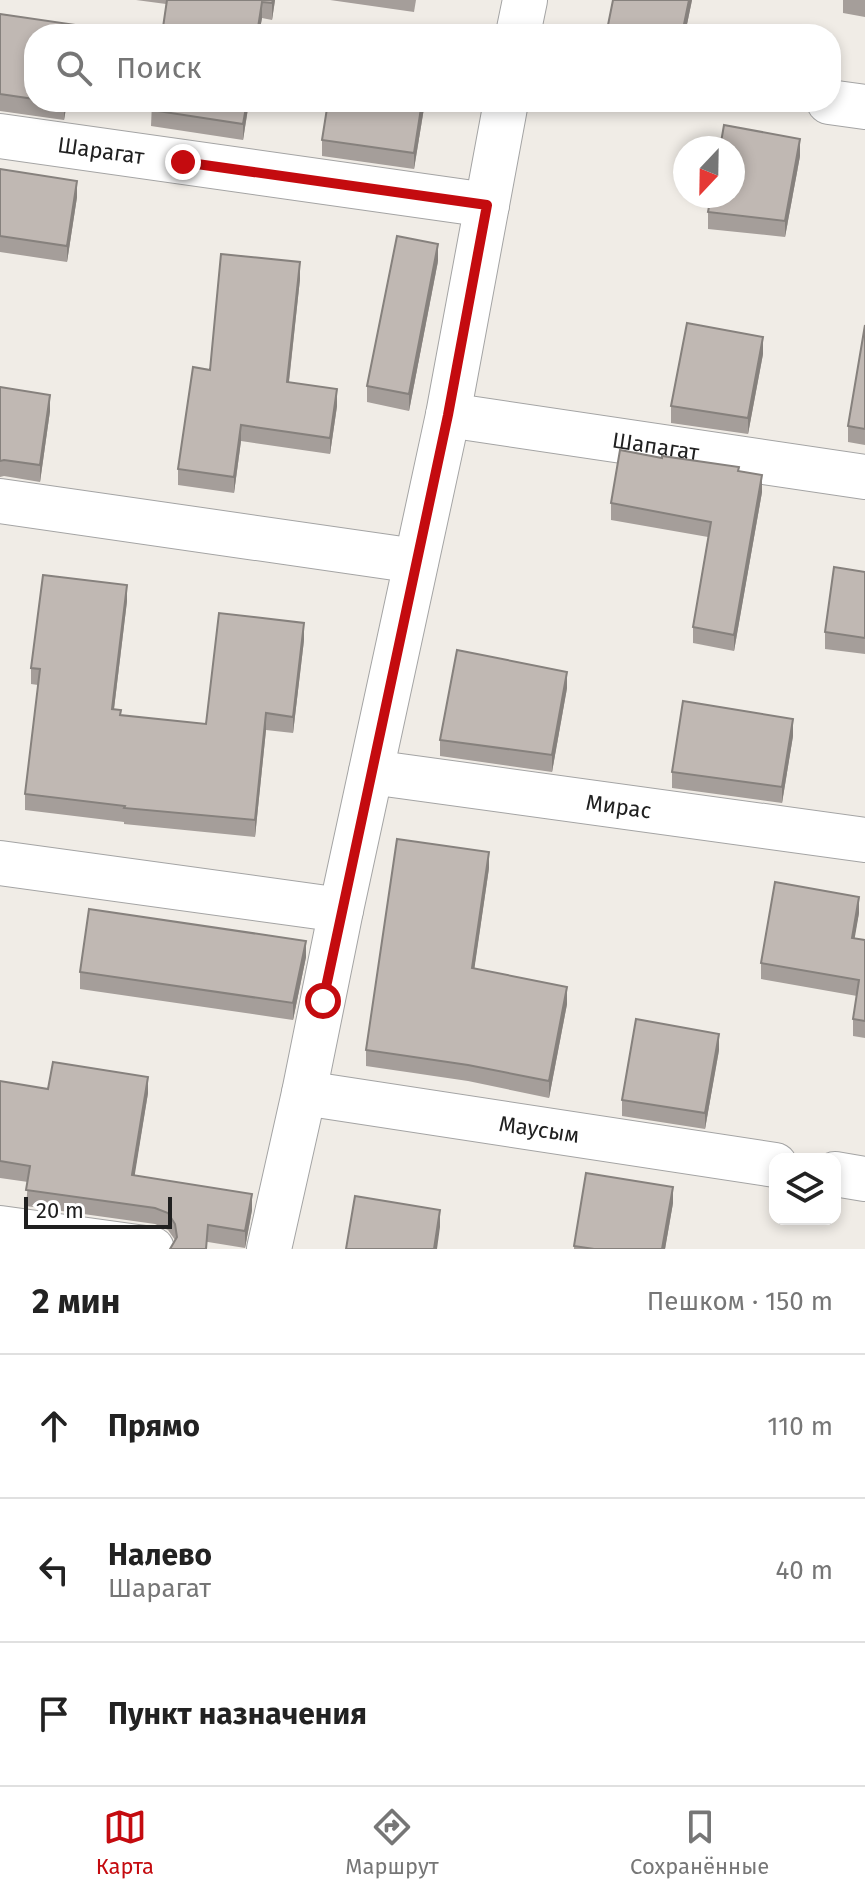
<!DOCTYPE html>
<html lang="ru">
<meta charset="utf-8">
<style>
body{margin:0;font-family:"Fira Sans",sans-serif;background:#f2f2f2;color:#222}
.controls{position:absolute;right:24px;bottom:24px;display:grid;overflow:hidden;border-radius:16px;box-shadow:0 4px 12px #0003}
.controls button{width:72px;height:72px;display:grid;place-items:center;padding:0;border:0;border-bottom:2px solid #e0e0e0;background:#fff;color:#222;font:40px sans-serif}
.compass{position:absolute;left:673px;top:136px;width:72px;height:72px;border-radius:50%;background:#fff;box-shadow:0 4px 12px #0003;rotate:202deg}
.scale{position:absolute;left:24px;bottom:20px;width:148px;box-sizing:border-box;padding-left:8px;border:4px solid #202020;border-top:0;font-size:22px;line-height:28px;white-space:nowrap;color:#202020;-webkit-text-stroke:6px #fff;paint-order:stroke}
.stop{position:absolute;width:24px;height:24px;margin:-18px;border:6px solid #c40b0f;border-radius:50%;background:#fff}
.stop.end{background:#c40b0f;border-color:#fff;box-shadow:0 2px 8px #0008}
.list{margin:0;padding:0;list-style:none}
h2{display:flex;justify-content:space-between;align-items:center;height:104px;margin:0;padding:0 32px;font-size:34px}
h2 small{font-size:26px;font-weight:400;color:#767676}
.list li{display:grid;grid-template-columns:52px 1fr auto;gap:24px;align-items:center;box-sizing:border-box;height:144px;padding:0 32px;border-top:2px solid #e0e0e0}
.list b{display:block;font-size:30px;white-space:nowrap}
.list p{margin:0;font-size:26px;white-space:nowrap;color:#767676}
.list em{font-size:26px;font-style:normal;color:#767676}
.icon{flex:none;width:44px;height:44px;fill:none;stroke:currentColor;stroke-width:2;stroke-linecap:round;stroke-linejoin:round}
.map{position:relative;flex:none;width:865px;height:1249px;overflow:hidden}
.search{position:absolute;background:#fff;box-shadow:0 4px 12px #0003;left:24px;right:24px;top:24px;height:88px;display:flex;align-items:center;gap:20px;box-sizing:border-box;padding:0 28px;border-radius:32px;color:#767676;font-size:30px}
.sheet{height:536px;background:#fff}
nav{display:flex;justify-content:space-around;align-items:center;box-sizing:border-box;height:112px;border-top:2px solid #e0e0e0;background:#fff;font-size:22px;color:#767676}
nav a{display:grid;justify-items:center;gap:4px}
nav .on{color:#c40b0f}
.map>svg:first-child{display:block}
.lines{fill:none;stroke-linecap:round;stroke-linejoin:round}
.minor-casing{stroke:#a4a4a4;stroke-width:46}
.minor{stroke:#fff;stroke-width:44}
.wall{fill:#a59e9a}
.shaded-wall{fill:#86817d}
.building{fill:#c0b8b3;stroke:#86817d;stroke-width:2}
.route{stroke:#c40b0f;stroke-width:10}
.labels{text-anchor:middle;stroke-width:7;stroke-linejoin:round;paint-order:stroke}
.street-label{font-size:22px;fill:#202020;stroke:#fff}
</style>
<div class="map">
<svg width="865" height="1249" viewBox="0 0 865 1249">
<rect width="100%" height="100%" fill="#f0ece6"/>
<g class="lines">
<g class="minor-casing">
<g id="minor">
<path d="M 518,34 L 525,0"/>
<path d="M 829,102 L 865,107"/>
<path id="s1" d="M 0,136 L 487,205"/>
<path id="s2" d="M 448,415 L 865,477"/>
<path d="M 0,501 L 416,561"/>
<path id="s3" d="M 371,772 L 865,840"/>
<path d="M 0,863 L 341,910"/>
<path id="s4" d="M 304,1093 L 775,1165"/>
<path d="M 835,1174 L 865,1179"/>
<path d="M 0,1228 L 152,1249"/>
<path d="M 269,1249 L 304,1093 L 341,910 L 448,415 L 506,102"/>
</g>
</g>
<use href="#minor" class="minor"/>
</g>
<g class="wall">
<path d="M 136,0 L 275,0 L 272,20 L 262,18 L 259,34 L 162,34 L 166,4 Z"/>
<path d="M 330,0 L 416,0 L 414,12 Z"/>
<path d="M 692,0 L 685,34 L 607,34 L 607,30 Z"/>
<path d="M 843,0 L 865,0 L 865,17 L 843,13 Z"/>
<path d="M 0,14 L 76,34 L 34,34 L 34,102 L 67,102 L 64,120 L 0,111 Z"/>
<path d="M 152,102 L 249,102 L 243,140 L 151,126 Z"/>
<path d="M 425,102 L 414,169 L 322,156 L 322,140 Z"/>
<path d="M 800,156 L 785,237 L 708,229 L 708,212 Z"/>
<path d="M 0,169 L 77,197 L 67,262 L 0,252 Z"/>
<path d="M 438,261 L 409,411 L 367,402 L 367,386 Z"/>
<path d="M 300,279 L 289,382 L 337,406 L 330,454 L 241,441 L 234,493 L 178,485 L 178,469 L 210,370 Z"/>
<path d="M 865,325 L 865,445 L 848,442 L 848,426 Z"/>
<path d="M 763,354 L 748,434 L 671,423 L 671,406 Z"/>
<path d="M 0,387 L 50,411 L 40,482 L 4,476 L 0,477 Z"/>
<path d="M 739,471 L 762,492 L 734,651 L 693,643 L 693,627 L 708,537 L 611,520 L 611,503 Z"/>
<path d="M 865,572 L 865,654 L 825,649 L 825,632 Z"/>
<path d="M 127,601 L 114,709 L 121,715 L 206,724 L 304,640 L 293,733 L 266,730 L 255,837 L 124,824 L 124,822 L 25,810 L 25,794 L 38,685 L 31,684 L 31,668 Z"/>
<path d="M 567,688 L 552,772 L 440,756 L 440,740 Z"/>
<path d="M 793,736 L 782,803 L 672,788 L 672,772 Z"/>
<path d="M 489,868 L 474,969 L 567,1004 L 549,1098 L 468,1081 L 366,1066 L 366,1050 Z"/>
<path d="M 859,913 L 854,938 L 865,940 L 865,1038 L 853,1036 L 853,1019 L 857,996 L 761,979 L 761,963 Z"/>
<path d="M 306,957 L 293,1020 L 80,989 L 80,972 Z"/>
<path d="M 719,1050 L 705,1129 L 622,1116 L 622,1100 Z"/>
<path d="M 0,1081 L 48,1089 L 148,1093 L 134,1176 L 252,1210 L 245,1248 L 208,1242 L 175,1240 L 168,1230 L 155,1224 L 26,1206 L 28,1182 L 0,1178 Z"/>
<path d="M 673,1203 L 665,1249 L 574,1249 L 574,1246 Z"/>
</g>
<g class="shaded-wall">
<path d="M 273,0 L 275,0 L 272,20 L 272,3 Z"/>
<path d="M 689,0 L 692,0 L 685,34 L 682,34 Z"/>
<path d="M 262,2 L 262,18 L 259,34 L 257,34 Z"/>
<path d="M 64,102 L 67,102 L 64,120 Z"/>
<path d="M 247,102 L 249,102 L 243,140 L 243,124 Z"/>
<path d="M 422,102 L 425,102 L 414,169 L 414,153 Z"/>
<path d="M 800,139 L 800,156 L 785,237 L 785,221 Z"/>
<path d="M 77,181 L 77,197 L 67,262 L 67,246 Z"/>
<path d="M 438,244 L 438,261 L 409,411 L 409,394 Z"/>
<path d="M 300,262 L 300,279 L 287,398 L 287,382 Z"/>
<path d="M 763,337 L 763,354 L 748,434 L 748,418 Z"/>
<path d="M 337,389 L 337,406 L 330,454 L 330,438 Z"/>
<path d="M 50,395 L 50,411 L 40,482 L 40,465 Z"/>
<path d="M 241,425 L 241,441 L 234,493 L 234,477 Z"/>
<path d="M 762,475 L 762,492 L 734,651 L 734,635 Z"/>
<path d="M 127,585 L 127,601 L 112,725 L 112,709 Z"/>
<path d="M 304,623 L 304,640 L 293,733 L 293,717 Z"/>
<path d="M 567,672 L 567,688 L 552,772 L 552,755 Z"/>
<path d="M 266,713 L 266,730 L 255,837 L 255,820 Z"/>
<path d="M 793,719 L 793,736 L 782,803 L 782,787 Z"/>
<path d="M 489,852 L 489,868 L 472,985 L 472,968 Z"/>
<path d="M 859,897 L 859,913 L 852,954 L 852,938 Z"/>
<path d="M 306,941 L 306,957 L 293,1020 L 293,1003 Z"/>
<path d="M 567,987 L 567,1004 L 549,1098 L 549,1081 Z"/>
<path d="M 719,1034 L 719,1050 L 705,1129 L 705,1113 Z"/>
<path d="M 148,1077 L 148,1093 L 132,1192 L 132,1175 Z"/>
<path d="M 673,1187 L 673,1203 L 665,1249 L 662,1249 Z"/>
<path d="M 252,1194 L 252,1210 L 245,1248 L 245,1231 Z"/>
<path d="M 440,1210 L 440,1227 L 437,1249 L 434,1249 Z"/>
</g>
<g class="building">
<path d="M 167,0 L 273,0 L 272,3 L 262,2 L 257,34 L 162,34 Z"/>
<path d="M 613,0 L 689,0 L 682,34 L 626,34 L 607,30 Z"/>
<path d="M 0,14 L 76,25 L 75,34 L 34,34 L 34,99 L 0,94 Z"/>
<path d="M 152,102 L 247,102 L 243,124 L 151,110 Z"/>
<path d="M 328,102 L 422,102 L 414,153 L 322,140 Z"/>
<path d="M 724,125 L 800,139 L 785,221 L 708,212 L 711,196 L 733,196 L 733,148 L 720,148 Z"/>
<path d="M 0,169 L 77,181 L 67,246 L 0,236 Z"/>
<path d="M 397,236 L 438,244 L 409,394 L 367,386 Z"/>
<path d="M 221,254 L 300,262 L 287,382 L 337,389 L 330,438 L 241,425 L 234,477 L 178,469 L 193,367 L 210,370 Z"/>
<path d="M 687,323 L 763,337 L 748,418 L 671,406 Z"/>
<path d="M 865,325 L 865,429 L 848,426 Z"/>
<path d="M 0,387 L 50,395 L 40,465 L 4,460 L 0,461 Z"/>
<path d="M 620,450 L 662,458 L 662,456 L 739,467 L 738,471 L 762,475 L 734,635 L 693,627 L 711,522 L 611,503 Z"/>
<path d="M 834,567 L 865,572 L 865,638 L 825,632 Z"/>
<path d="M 43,575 L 127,585 L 112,709 L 121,710 L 120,715 L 206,724 L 219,613 L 304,623 L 293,717 L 266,713 L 255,820 L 124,808 L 125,806 L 25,794 L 40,669 L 31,668 Z"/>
<path d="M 457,650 L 567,672 L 552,755 L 440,740 Z"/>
<path d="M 683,701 L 793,719 L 782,787 L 672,772 Z"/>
<path d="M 397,839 L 489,852 L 472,968 L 567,987 L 549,1081 L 468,1065 L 366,1050 Z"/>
<path d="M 775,882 L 859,897 L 852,938 L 865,940 L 865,1021 L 853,1019 L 859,980 L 761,963 Z"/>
<path d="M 89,909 L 306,941 L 293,1003 L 80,972 Z"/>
<path d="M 636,1019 L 719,1034 L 705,1113 L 622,1100 Z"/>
<path d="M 53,1062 L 148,1077 L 132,1175 L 252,1194 L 245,1231 L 208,1225 L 206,1249 L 170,1249 L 177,1237 L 175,1224 L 168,1213 L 155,1208 L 26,1190 L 30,1166 L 0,1161 L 0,1081 L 48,1089 Z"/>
<path d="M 586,1173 L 673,1187 L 662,1249 L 594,1249 L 574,1246 Z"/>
<path d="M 355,1196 L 440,1210 L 434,1249 L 346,1249 Z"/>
</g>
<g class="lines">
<path class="route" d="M 183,162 L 487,205 L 448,415 L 323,1001"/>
</g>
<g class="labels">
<g class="street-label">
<text dy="8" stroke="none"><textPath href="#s1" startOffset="102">Шарагат</textPath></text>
<text dy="8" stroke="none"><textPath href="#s2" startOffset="210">Шапагат</textPath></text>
<text dy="8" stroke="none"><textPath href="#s3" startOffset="250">Мирас</textPath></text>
<text dy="8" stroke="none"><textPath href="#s4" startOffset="238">Маусым</textPath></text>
</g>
</g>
</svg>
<div class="controls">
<button><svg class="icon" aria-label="layers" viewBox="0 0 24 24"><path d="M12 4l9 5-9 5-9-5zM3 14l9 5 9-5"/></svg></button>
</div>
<svg class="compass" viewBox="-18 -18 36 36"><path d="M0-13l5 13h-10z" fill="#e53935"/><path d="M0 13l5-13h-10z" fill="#767676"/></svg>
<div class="scale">20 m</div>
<div class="stop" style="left:323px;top:1001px"></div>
<div class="stop end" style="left:183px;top:162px"></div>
<div class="search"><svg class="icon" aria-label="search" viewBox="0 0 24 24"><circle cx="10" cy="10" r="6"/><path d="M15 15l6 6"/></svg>Поиск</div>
</div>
<section class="sheet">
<h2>2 мин<small>Пешком · 150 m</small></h2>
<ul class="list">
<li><svg class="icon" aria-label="ahead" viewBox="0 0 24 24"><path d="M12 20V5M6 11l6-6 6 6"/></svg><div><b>Прямо</b></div><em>110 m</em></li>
<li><svg class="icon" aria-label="left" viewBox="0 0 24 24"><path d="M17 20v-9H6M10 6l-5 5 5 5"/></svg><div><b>Налево</b><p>Шарагат</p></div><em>40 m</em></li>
<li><svg class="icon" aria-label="arrive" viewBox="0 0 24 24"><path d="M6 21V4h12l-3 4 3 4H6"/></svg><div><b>Пункт назначения</b></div></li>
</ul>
</section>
<nav>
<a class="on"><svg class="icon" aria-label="map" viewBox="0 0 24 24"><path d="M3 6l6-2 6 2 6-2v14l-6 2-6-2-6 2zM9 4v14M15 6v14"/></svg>Карта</a>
<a><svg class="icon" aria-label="directions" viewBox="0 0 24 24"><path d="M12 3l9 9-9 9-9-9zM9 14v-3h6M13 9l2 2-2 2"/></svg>Маршрут</a>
<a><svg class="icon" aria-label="saved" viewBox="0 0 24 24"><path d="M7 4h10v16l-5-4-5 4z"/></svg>Сохранённые</a>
</nav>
